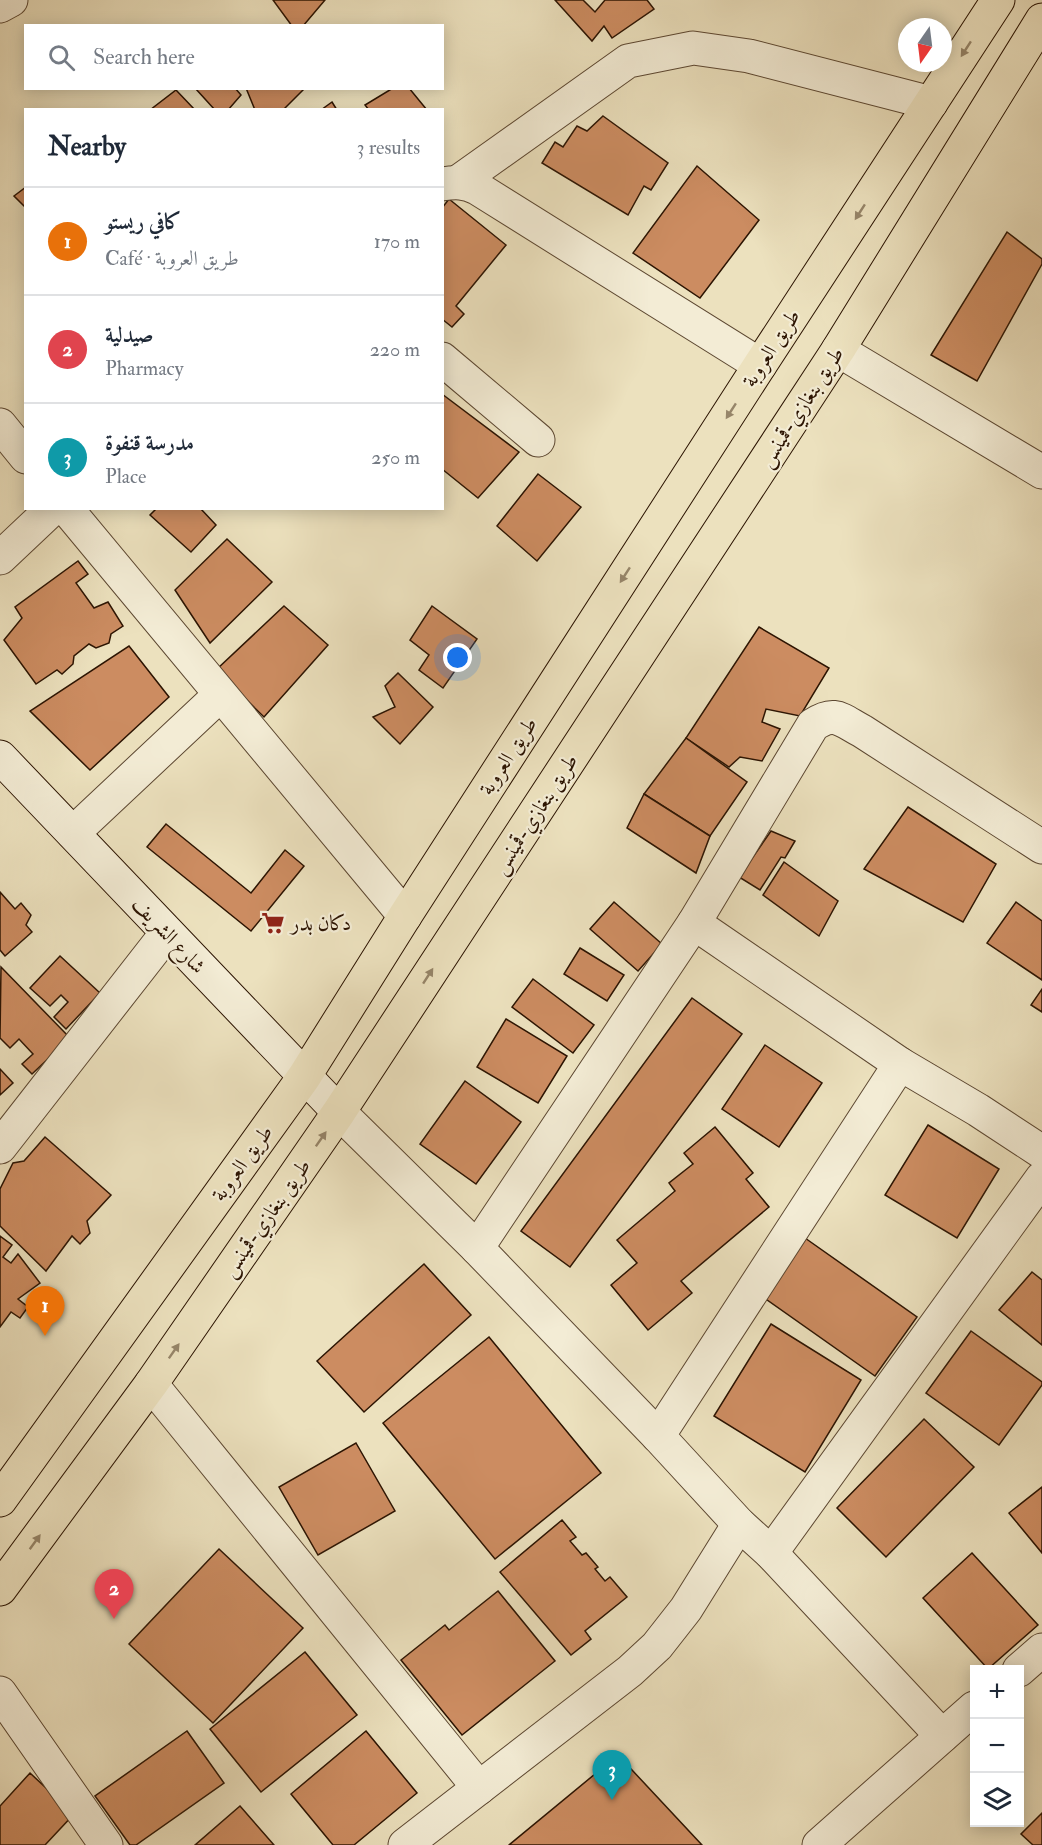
<!DOCTYPE html>
<meta charset="utf-8">
<style>
body{margin:0;font-family:"IM FELL Double Pica",Amiri,serif;background:#f6f6f7;color:#1f2937}
.controls{position:absolute;right:18px;bottom:18px;display:grid;overflow:hidden;border-radius:0px;box-shadow:0 3px 15px #0003}
.controls button{width:54px;height:54px;display:grid;place-items:center;padding:0;border:0;border-bottom:2px solid #e0e1e3;background:#fff;color:#1f2937;font:30px sans-serif}
.compass{position:absolute;left:898px;top:18px;width:54px;height:54px;border-radius:50%;background:#fff;box-shadow:0 3px 15px #0003;rotate:194deg}
.you{position:absolute;left:458px;top:658px;width:21px;height:21px;margin:-15px;border:4px solid #fff;border-radius:50%;background:#1a73e8;box-shadow:0 0 0 9px #1a73e833}
.badge{display:grid;place-items:center;width:39px;height:39px;border-radius:50%;background:#d93025;color:#fff;font-size:20px;font-weight:700}
.pin{position:absolute;translate:-50% -50px;filter:drop-shadow(0 2px 3px #0008)}
.pin::after{content:'';position:absolute;top:32px;width:21px;height:18px;background:inherit;clip-path:polygon(0 0,100% 0,50% 100%)}
.list{margin:0;padding:0;list-style:none}
h2{display:flex;justify-content:space-between;align-items:center;height:78px;margin:0;padding:0 24px;font-size:26px}
h2 small{font-size:20px;font-weight:400;color:#747a83}
.list li{display:grid;grid-template-columns:39px 1fr auto;gap:18px;align-items:center;box-sizing:border-box;height:108px;padding:0 24px;border-top:2px solid #e0e1e3}
.list b{display:block;font-size:22px;white-space:nowrap}
.list p{margin:0;font-size:20px;white-space:nowrap;color:#747a83}
.list em{font-size:20px;font-style:normal;color:#747a83}
.icon{flex:none;width:33px;height:33px;fill:none;stroke:currentColor;stroke-width:2;stroke-linecap:round;stroke-linejoin:round}
.map{position:relative;flex:none;width:1042px;height:1845px;overflow:hidden}
.search{position:absolute;background:#fff;box-shadow:0 3px 15px #0003;left:24px;top:24px;width:420px;height:66px;display:flex;align-items:center;gap:15px;box-sizing:border-box;padding:0 21px;border-radius:0px;color:#747a83;font-size:22px}
.panel{position:absolute;background:#fff;box-shadow:0 3px 15px #0003;left:24px;top:108px;width:420px;height:402px;border-radius:0px}
.map>svg:first-child{display:block}
.building{fill:#cc8c61;stroke:#2c1402;stroke-width:1.5}
.lines{fill:none;stroke-linecap:round;stroke-linejoin:round}
.minor-casing{stroke:#5c4731;stroke-width:35}
.secondary-casing{stroke:#2c1402;stroke-width:35}
.primary-casing{stroke:#2c1402;stroke-width:35}
.minor{stroke:#f3ecd5;stroke-width:33}
.secondary{stroke:#f3ecd5;stroke-width:33}
.primary{stroke:#ece1be;stroke-width:33}
.oneway{fill:#968569}
.labels{text-anchor:middle;stroke-width:4.5;stroke-linejoin:round;paint-order:stroke}
.street-label{font-size:21px;fill:#2c1402;stroke:#f3ecd5}
.poi-label{font-size:21px;fill:#2c1402;stroke:#f3ecd5;text-anchor:start}
</style>
<div class="map">
<svg width="1042" height="1845" viewBox="0 0 1042 1845">
<rect width="100%" height="100%" fill="#ece1be"/>
<filter id="stains"><feTurbulence type="fractalNoise" baseFrequency=".00333" numOctaves="4"/><feColorMatrix values="0 0 0 0 .2 0 0 0 0 .09 0 0 0 0 .02 0 0 0 .5 -.17"/></filter>
<radialGradient id="worn" r=".72"><stop offset=".6" stop-color="#630" stop-opacity="0"/><stop offset="1" stop-color="#630" stop-opacity=".3"/></radialGradient>
<g class="building">
<path d="M 273,0 L 325,0 L 303,26 L 292,26 Z"/>
<path d="M 555,0 L 583,0 L 595,12 L 605,0 L 647,0 L 654,9 L 612,38 L 604,26 L 592,41 Z"/>
<path d="M 195,88 L 235,88 L 241,95 L 228,110 L 215,110 Z"/>
<path d="M 246,88 L 305,88 L 283,110 L 255,110 Z"/>
<path d="M 393,88 L 409,88 L 427,110 L 369,110 L 365,105 Z"/>
<path d="M 176,90 L 195,110 L 150,110 Z"/>
<path d="M 332,102 L 337,110 L 321,110 Z"/>
<path d="M 603,116 L 668,163 L 651,190 L 644,186 L 628,215 L 542,163 L 555,142 L 563,147 L 577,126 L 587,131 Z"/>
<path d="M 697,166 L 759,220 L 700,298 L 633,253 Z"/>
<path d="M 26,187 L 26,208 L 14,196 Z"/>
<path d="M 449,199 L 506,245 L 456,306 L 464,314 L 452,327 L 442,319 L 442,208 Z"/>
<path d="M 1007,232 L 1042,259 L 1042,264 L 977,381 L 931,355 Z"/>
<path d="M 442,394 L 519,452 L 478,498 L 442,469 Z"/>
<path d="M 538,474 L 581,507 L 537,561 L 497,526 Z"/>
<path d="M 157,508 L 200,508 L 216,525 L 191,552 L 150,515 Z"/>
<path d="M 227,539 L 272,582 L 210,643 L 175,590 Z"/>
<path d="M 78,561 L 88,574 L 76,583 L 94,608 L 108,602 L 123,626 L 111,634 L 109,643 L 96,648 L 89,644 L 74,656 L 73,664 L 62,674 L 57,670 L 36,684 L 4,640 L 22,618 L 15,607 Z"/>
<path d="M 284,606 L 328,645 L 264,717 L 216,670 Z"/>
<path d="M 432,606 L 477,639 L 443,688 L 419,670 L 429,655 L 410,640 Z"/>
<path d="M 759,627 L 829,668 L 800,716 L 766,709 L 762,722 L 780,729 L 762,761 L 740,757 L 729,767 L 686,738 Z"/>
<path d="M 129,646 L 169,697 L 90,770 L 30,711 Z"/>
<path d="M 398,673 L 433,707 L 400,744 L 373,717 L 395,707 L 385,686 Z"/>
<path d="M 686,738 L 747,782 L 710,836 L 644,794 Z"/>
<path d="M 644,794 L 710,836 L 696,873 L 627,828 Z"/>
<path d="M 908,807 L 996,864 L 963,922 L 864,869 Z"/>
<path d="M 166,824 L 251,893 L 285,850 L 304,866 L 251,931 L 147,847 Z"/>
<path d="M 771,831 L 795,841 L 785,858 L 781,857 L 760,890 L 739,877 Z"/>
<path d="M 784,862 L 838,901 L 819,936 L 763,895 Z"/>
<path d="M 0,892 L 15,909 L 21,903 L 31,915 L 26,925 L 32,932 L 5,956 L 0,950 Z"/>
<path d="M 614,902 L 662,944 L 638,971 L 590,929 Z"/>
<path d="M 1016,902 L 1042,921 L 1042,980 L 987,943 Z"/>
<path d="M 580,948 L 624,975 L 607,1001 L 564,974 Z"/>
<path d="M 60,956 L 100,993 L 66,1029 L 54,1017 L 68,1002 L 61,995 L 50,1006 L 30,988 Z"/>
<path d="M 1,967 L 70,1038 L 32,1074 L 22,1064 L 33,1054 L 19,1039 L 10,1048 L 0,1038 Z"/>
<path d="M 533,979 L 594,1025 L 573,1053 L 512,1007 Z"/>
<path d="M 1042,989 L 1042,1012 L 1031,1005 Z"/>
<path d="M 692,998 L 742,1034 L 570,1267 L 521,1231 Z"/>
<path d="M 506,1019 L 567,1056 L 538,1103 L 477,1067 Z"/>
<path d="M 765,1045 L 822,1083 L 779,1147 L 722,1109 Z"/>
<path d="M 0,1069 L 13,1083 L 0,1095 Z"/>
<path d="M 465,1081 L 521,1122 L 476,1184 L 420,1144 Z"/>
<path d="M 928,1125 L 999,1169 L 957,1238 L 885,1195 Z"/>
<path d="M 715,1127 L 753,1173 L 746,1179 L 769,1207 L 681,1281 L 692,1293 L 648,1330 L 611,1285 L 637,1263 L 617,1240 L 675,1191 L 669,1183 L 693,1164 L 684,1153 Z"/>
<path d="M 45,1137 L 111,1195 L 87,1221 L 90,1233 L 80,1244 L 72,1236 L 46,1271 L 0,1226 L 0,1189 L 13,1163 L 24,1161 Z"/>
<path d="M 0,1236 L 12,1245 L 3,1257 L 11,1263 L 18,1254 L 40,1283 L 18,1299 L 28,1307 L 20,1318 L 11,1312 L 0,1327 Z"/>
<path d="M 805,1238 L 917,1317 L 875,1376 L 763,1297 Z"/>
<path d="M 424,1264 L 471,1315 L 364,1412 L 317,1361 Z"/>
<path d="M 1032,1272 L 1042,1280 L 1042,1345 L 999,1310 Z"/>
<path d="M 771,1324 L 861,1380 L 805,1472 L 714,1416 Z"/>
<path d="M 971,1331 L 1042,1382 L 1042,1385 L 999,1445 L 926,1393 Z"/>
<path d="M 489,1337 L 601,1473 L 495,1559 L 383,1423 Z"/>
<path d="M 924,1419 L 974,1467 L 886,1557 L 837,1508 Z"/>
<path d="M 356,1443 L 395,1511 L 318,1555 L 279,1487 Z"/>
<path d="M 1042,1487 L 1042,1553 L 1009,1513 Z"/>
<path d="M 562,1520 L 576,1537 L 570,1541 L 582,1555 L 586,1553 L 598,1567 L 595,1569 L 605,1581 L 610,1577 L 627,1597 L 585,1631 L 591,1639 L 571,1655 L 500,1572 Z"/>
<path d="M 219,1549 L 303,1628 L 213,1723 L 129,1644 Z"/>
<path d="M 972,1553 L 1038,1625 L 988,1669 L 923,1598 Z"/>
<path d="M 498,1591 L 555,1661 L 462,1735 L 401,1660 L 445,1625 L 449,1630 Z"/>
<path d="M 305,1652 L 357,1715 L 261,1792 L 210,1729 Z"/>
<path d="M 187,1731 L 224,1783 L 136,1845 L 130,1845 L 95,1796 Z"/>
<path d="M 366,1731 L 417,1793 L 354,1845 L 333,1845 L 291,1794 Z"/>
<path d="M 618,1755 L 702,1845 L 509,1845 Z"/>
<path d="M 30,1773 L 74,1814 L 45,1845 L 0,1845 L 0,1806 Z"/>
<path d="M 240,1806 L 274,1845 L 195,1845 Z"/>
<path d="M 1042,1813 L 1042,1845 L 1033,1845 L 1021,1834 Z"/>
</g>
<g class="lines">
<g class="minor-casing">
<g id="minor">
<path d="M 0,6 L 11,0"/>
<path d="M 458,182 L 628,61 L 693,48 L 749,56 L 931,103"/>
<path d="M 442,184 C 456,182 465,182 477,188 L 760,365"/>
<path d="M 838,350 L 1042,472"/>
<path d="M 442,359 L 538,440"/>
<path d="M 0,425 L 26,457"/>
<path d="M 66,508 L 405,916"/>
<path d="M 0,558 L 53,508"/>
<path d="M 73,833 L 220,695"/>
<path d="M 694,923 L 900,1064 L 978,1110 L 1042,1152"/>
<path d="M 339,1112 L 477,1248 L 658,1436 L 739,1524 L 771,1553 L 942,1736"/>
<path d="M 0,1147 L 167,933"/>
<path d="M 477,1248 L 694,923 L 813,725 C 835,710 841,720 862,731 L 1042,847"/>
<path d="M 151,1384 L 479,1788"/>
<path d="M 658,1436 L 900,1064"/>
<path d="M 771,1553 L 1042,1178"/>
<path d="M 1019,1670 L 1042,1650"/>
<path d="M 0,1693 L 106,1845"/>
<path d="M 405,1845 L 630,1671 L 657,1646 L 686,1609 L 739,1524"/>
<path d="M 819,1845 L 974,1708"/>
</g>
</g>
<g class="secondary-casing">
<path id="secondary" d="M 0,757 L 339,1112"/>
</g>
<g class="primary-casing">
<g id="primary">
<path d="M 0,1500 L 304,1077 L 405,916 L 760,365 L 998,0"/>
<path d="M 0,1589 L 151,1384 L 339,1112 L 838,350 L 1042,20"/>
</g>
</g>
<use href="#minor" class="minor"/>
<use href="#secondary" class="secondary"/>
<use href="#primary" class="primary"/>
</g>
<defs><path id="oneway-solid" d="M-6-.8H1V-3.2L6.5 0L1 3.2V.8H-6Z" transform="scale(1.5)"/></defs>
<g class="oneway">
<use href="#oneway-solid" transform="translate(966 49) rotate(123)"/>
<use href="#oneway-solid" transform="translate(860 212) rotate(123)"/>
<use href="#oneway-solid" transform="translate(731 411) rotate(123)"/>
<use href="#oneway-solid" transform="translate(625 575) rotate(123)"/>
<use href="#oneway-solid" transform="translate(428 976) rotate(-57)"/>
<use href="#oneway-solid" transform="translate(321 1139) rotate(-55)"/>
<use href="#oneway-solid" transform="translate(174 1351) rotate(-55)"/>
<use href="#oneway-solid" transform="translate(35 1542) rotate(-54)"/>
</g>
<defs>
<g id="supermarket-bare" transform="scale(1.8)"><path d="M-6-5.5h2.5l.6 2H6L4.5 2H-2.5L-4.4-4H-6ZM-1.5 3.2a1.3 1.3 0 1 0 .1 0ZM3 3.2a1.3 1.3 0 1 0 .1 0Z" fill="#8f2418" stroke="#f3ecd5" stroke-width="2.5" paint-order="stroke"/></g>
</defs>
<g fill-rule="evenodd">
<use href="#supermarket-bare" x="273" y="923"/>
</g>
<g class="labels">
<g class="street-label">
<text transform="translate(771 348) rotate(-57)" y="7">طريق العروبة</text>
<text transform="translate(801 407) rotate(-57)" y="7">طريق بنغازي-قمينس</text>
<text transform="translate(508 756) rotate(-57)" y="7">طريق العروبة</text>
<text transform="translate(535 814) rotate(-57)" y="7">طريق بنغازي-قمينس</text>
<text transform="translate(169 935) rotate(47)" y="7">شارع الشريف</text>
<text transform="translate(242 1163) rotate(-54)" y="7">طريق العروبة</text>
<text transform="translate(266 1218) rotate(-55)" y="7">طريق بنغازي-قمينس</text>
</g>
<g class="poi-label">
<text x="291" y="930">دكان بدر</text>
</g>
</g>
<rect width="100%" height="100%" filter="url(#stains)"/>
<rect width="100%" height="100%" fill="url(#worn)"/>
</svg>
<div class="controls">
<button>+</button>
<button>−</button>
<button><svg class="icon" aria-label="layers" viewBox="0 0 24 24"><path d="M12 4l9 5-9 5-9-5zM3 14l9 5 9-5"/></svg></button>
</div>
<svg class="compass" viewBox="-18 -18 36 36"><path d="M0-13l5 13h-10z" fill="#e53935"/><path d="M0 13l5-13h-10z" fill="#747a83"/></svg>
<div class="you"></div>
<div class="pin badge" style="left:45px;top:1336px;background:#e8710a">1</div>
<div class="pin badge" style="left:114px;top:1619px;background:#e0444e">2</div>
<div class="pin badge" style="left:612px;top:1800px;background:#0f9aa8">3</div>
<div class="search"><svg class="icon" aria-label="search" viewBox="0 0 24 24"><circle cx="10" cy="10" r="6"/><path d="M15 15l6 6"/></svg>Search here</div>
<section class="panel">
<h2>Nearby<small>3 results</small></h2>
<ul class="list">
<li><span class="badge" style="background:#e8710a">1</span><div><b>كافي ريستو</b><p>Café · طريق العروبة</p></div><em>170 m</em></li>
<li><span class="badge" style="background:#e0444e">2</span><div><b>صيدلية</b><p>Pharmacy</p></div><em>220 m</em></li>
<li><span class="badge" style="background:#0f9aa8">3</span><div><b>مدرسة قنفوة</b><p>Place</p></div><em>250 m</em></li>
</ul>
</section>
</div>
